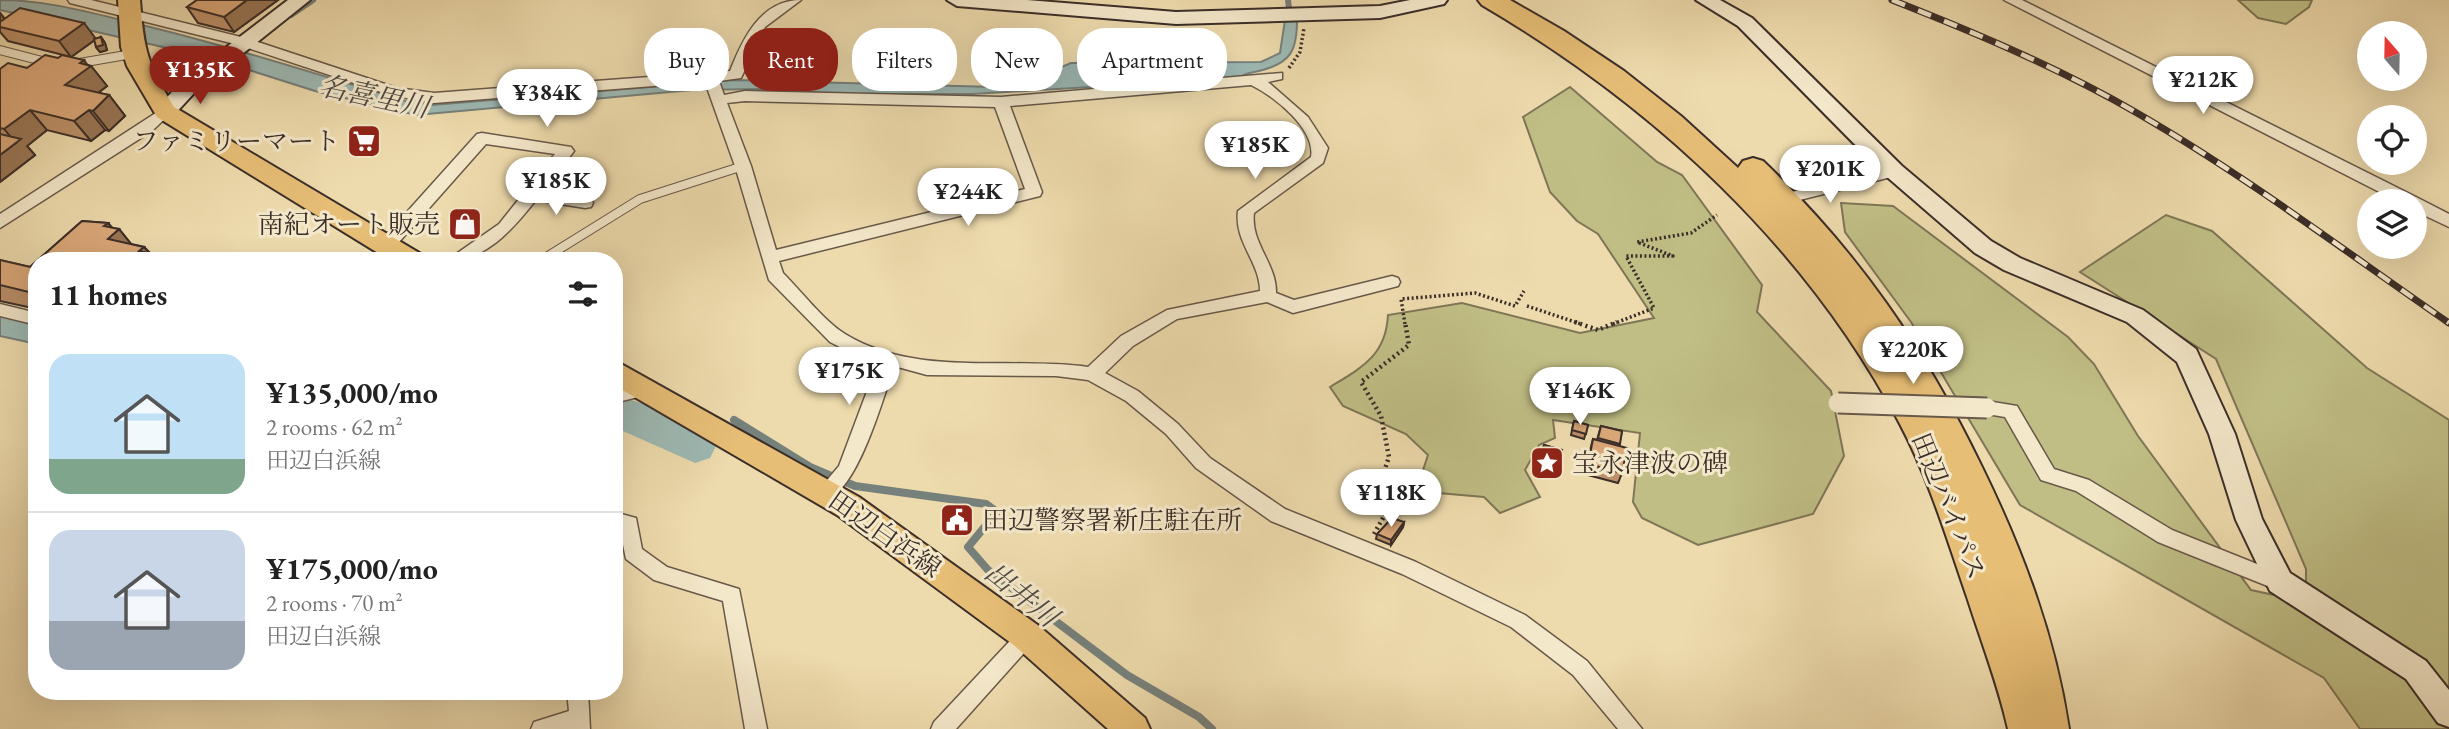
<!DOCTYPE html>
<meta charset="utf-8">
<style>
:root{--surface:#fff;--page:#f2f2f2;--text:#222;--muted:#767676;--line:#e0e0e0;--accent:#8f2418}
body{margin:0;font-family:"EB Garamond","Noto Serif JP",serif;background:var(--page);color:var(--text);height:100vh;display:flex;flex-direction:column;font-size:26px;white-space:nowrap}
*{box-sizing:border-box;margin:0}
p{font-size:23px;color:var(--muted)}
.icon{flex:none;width:38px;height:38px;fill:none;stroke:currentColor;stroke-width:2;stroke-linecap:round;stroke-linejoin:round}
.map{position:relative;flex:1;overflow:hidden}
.details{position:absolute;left:28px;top:252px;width:595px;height:448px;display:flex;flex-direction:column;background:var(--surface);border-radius:28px;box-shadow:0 7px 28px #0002}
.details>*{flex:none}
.top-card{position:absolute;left:644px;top:28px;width:665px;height:63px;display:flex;gap:14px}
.needle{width:46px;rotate:340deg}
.fabs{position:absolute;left:2357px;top:21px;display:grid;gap:14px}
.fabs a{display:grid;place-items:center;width:70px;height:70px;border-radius:50%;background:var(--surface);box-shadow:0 7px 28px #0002;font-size:35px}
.price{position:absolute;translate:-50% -60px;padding:0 16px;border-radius:24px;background:#fff;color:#222;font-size:23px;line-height:46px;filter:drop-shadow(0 2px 4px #0008)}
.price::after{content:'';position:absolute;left:50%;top:42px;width:21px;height:16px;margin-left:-10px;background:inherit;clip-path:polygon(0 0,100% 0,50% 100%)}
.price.current{background:var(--accent);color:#fff}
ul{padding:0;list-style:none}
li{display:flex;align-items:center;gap:21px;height:175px;padding:0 21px}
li+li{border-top:2px solid var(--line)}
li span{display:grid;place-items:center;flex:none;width:196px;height:140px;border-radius:21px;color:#555}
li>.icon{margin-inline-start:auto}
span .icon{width:84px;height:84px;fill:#fffc;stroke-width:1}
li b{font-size:30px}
h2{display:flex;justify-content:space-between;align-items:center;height:84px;padding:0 21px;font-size:30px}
.pill{padding:0 24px;border-radius:28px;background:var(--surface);box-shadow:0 7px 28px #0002;font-size:24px;line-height:63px}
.pill.current{background:var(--accent);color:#fff}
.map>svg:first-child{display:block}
</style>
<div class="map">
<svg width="2449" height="729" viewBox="0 0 2449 729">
<rect width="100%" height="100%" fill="#eedbad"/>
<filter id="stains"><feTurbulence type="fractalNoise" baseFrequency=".00286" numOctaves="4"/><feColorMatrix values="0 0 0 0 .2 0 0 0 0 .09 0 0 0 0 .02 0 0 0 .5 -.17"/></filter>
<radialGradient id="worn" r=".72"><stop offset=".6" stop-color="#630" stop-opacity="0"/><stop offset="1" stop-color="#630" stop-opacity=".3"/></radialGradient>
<path fill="#c0be85" stroke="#7e7657" stroke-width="2" d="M2238,0H2312L2309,7L2286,24L2258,18Z
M1570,87L1657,162L1682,175L1762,285L1757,312L1831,391L1844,456L1813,514L1698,545L1642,518L1633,502L1640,433L1553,420L1555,438L1539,445L1525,470L1540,497L1500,513L1484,497L1416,491L1428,455L1406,434L1343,406L1330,387C1361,368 1386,356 1388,315L1462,303L1580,333L1654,318L1598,234L1577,221L1550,192L1523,117Z
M1841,203L1893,206L2068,337L2094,364L2138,436L2251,590L2306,602V569L2216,359L2080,272L2166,215L2212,231L2367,368L2449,420V729H2360L2324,678L2020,505L1911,322L1845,232Z"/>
<path fill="#9db9b4" stroke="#76817c" stroke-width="2" d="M0,0C49,0 95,14 142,25C232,47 320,75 409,102L432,105L734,80L995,87L1024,83L1071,63L1261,62L1280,53L1285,20H1297C1297,51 1291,63 1259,71C1251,73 1246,72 1239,78L973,94H840L762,89L692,90L416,115L315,91L211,58L0,10Z
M0,314L37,323V344L0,336Z"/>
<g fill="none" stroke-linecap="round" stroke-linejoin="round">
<path stroke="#76817c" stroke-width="6" d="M1288,0L1290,17
M291,15L313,0"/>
<path stroke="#76817c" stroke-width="8" d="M734,420L810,467L855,486L986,504L997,512L968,547L988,570L1127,675L1199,717L1212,729"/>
<path fill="#9db9b4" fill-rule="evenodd" d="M614,395C644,404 702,418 716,446L710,458L695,463L614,427Z"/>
<g stroke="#68594a" stroke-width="10">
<path id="lane" d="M0,50L50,63
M74,64L132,54
M540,261L640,199L743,166"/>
</g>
<g stroke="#68594a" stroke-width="3">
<path id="street" d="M68,0H91L249,39L397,88L434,93L730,71C743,38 761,0 801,0L765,27L741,78L719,81L724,95L745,91L1001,97L1282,73V79L1268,82L1308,117L1328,148L1323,163L1254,213C1250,243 1277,264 1276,293L1294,300L1392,276L1398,278L1400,282L1398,286L1293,313L1267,302L1177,319L1133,346L1105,373L1138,391L1178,424L1210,458L1285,509L1416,562L1525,615L1587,661L1642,729H1618L1573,675L1511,627L1402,574L1271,521L1196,468L1166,434L1126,401L1088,380L1056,376L927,375L894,366C885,392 853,509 819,498L817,492L839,466L878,362L861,358L830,342L769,280L735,166L705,82L434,103L390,95L239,45L70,3ZM1251,85C1274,96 1316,129 1311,157L1238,211C1234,242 1260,262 1260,291L1167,310L1121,336L1088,367C1008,356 917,378 845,334C824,321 801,291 783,273L779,261L1040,196L1042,192L1010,106ZM745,101L995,107L1025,189L776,250L751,166L727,103Z
M2004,0H2022L2416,197L2449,214V227L2415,211V201H2397Z
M165,107L172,112L152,131L0,228V214Z
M482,133L571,147L574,151L571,155L543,191L591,199L593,203L591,207L585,208L536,200C512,230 486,261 446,261L499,224L555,154L486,144L392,250H380L378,246L380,242L477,134Z
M1894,166L1899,167L1902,171L1899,175L1776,206L1768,201L1776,196Z
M0,304L37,313V325L0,316Z
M644,382L650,384L653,389L650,394L614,403V389Z
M1987,401L2017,406L2054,469L2089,480L2172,530L2287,576L2290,582L2287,588L2280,591L2158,542L2076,491L2041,480L2005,417L1981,413L1978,408L1981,403Z
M614,512L636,518L642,549L667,567L739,589L767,729H745L723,601L654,580L626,559L620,530L614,528Z
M1027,627L1034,630L1037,636L1034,642L956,729H931L934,722L1020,630Z
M567,691H588L590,729H531L534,722L569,711Z"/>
</g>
<g stroke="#3b2e29" stroke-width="4">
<path id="secondary" d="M288,0H310L196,91L172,117H158L155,112L158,107L182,81Z
M947,0H1027L1176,12L1380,6L1410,0H1447L1444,4L1380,18L1176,24L957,6Z
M1696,0H1720L1752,18L1902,166L1991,241L2020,258L2143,310L2196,349L2235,434L2262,519L2290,573L2426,661L2449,690V727L2438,723L2406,679L2270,591L2236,520L2209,434L2177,362L2127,322L2004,270L1975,253L1886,176L1738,26Z"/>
</g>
<g stroke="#3b2e29" stroke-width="4">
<path id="primary" d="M118,0H140C144,52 147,62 174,107L421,254L425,261H391L157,117L127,66L121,47Z
M614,360L859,497L1039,626L1145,718L1150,729H1108L1015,646L837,515L614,385Z"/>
</g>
<g stroke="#3b2e29" stroke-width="4">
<path id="highway" d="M1478,0H1510L1564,31L1624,71L1681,116L1738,168L1743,161L1753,158L1763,161C1858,252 1925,349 1982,467C2023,551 2055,636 2069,729H2008C1998,684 1981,641 1967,597C1947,539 1929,479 1900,424C1806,246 1654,106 1482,5Z"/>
</g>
<path stroke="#3b2e29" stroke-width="3.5" stroke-dasharray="2 2.5" stroke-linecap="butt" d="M1289,68L1300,52L1304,28
M1527,306L1581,324
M1405,324L1401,299L1475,293L1515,306L1524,291
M1613,324L1654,308L1626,256H1673L1637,242L1691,233L1717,215"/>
<path stroke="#3b2e29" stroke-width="4.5" stroke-dasharray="2 3.5" stroke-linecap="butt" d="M1575,322L1598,330L1617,322
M1374,534L1387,511L1375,498L1389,457L1381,416L1361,382L1409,345L1405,322"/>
<use href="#lane" stroke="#f4e8ca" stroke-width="8"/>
<use href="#street" fill="#f4e8ca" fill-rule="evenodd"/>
<use href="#secondary" fill="#f4e8ca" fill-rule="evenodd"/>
<use href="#primary" fill="#e7be76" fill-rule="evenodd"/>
<use href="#highway" fill="#e7be76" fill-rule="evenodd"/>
<g stroke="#3b2e29" stroke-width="7">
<path id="rail" d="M1892,0C1976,33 2059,68 2137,113C2246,176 2346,252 2449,323"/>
</g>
<use href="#rail" stroke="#f4e8ca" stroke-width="4.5" stroke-dasharray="14" stroke-linecap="butt"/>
<g stroke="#68594a" stroke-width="23" stroke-linecap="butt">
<path id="street-bridge" d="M1838,403L1987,408"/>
</g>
<use href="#street-bridge" stroke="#f4e8ca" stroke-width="19"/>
</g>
<path fill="#bc9068" stroke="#3b2e29" stroke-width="2" d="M197,0H278L234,32L198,23L187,7Z
M0,13L5,19L96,39L101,37L105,43L107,50L100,52L96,47L95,40L71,57L8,41L0,32Z
M88,65L91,66L107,86L98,93L109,95L125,116L109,131L105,130L91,141L47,130L27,146L35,155L0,182V69Z
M82,221L108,223L112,228L119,229L131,244L144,247L151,254L161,256L165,261H37V309L0,301V260L30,267Z
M1574,421L1588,425L1584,439L1571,435Z
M1601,426L1622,431L1619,446L1622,473L1618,483L1584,474L1593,439L1597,440Z
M1544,445L1562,450L1558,465L1540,460Z
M1404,522L1403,527L1391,545L1376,539L1377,534Z"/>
<path fill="#997655" stroke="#3b2e29" stroke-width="2" d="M247,0H278L234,32L224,17Z
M0,13L9,25L0,27Z
M84,23L96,39L71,57L59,41Z
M101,37L105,43L107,50L100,52L96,47Z
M84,60L89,67L91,66L107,86L82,105L65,85L67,72Z
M109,95L125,116L109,131L93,111Z
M30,110L47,130L27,146L35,155L0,182V155L16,143L4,129Z
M89,110L105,130L91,141L74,121Z
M108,223L116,232L119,229L136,250L108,239L104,226Z
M144,247L156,261L161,256L165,261H147L139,251Z
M1404,522L1403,527L1391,545V540Z"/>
<path fill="#dba879" stroke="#3b2e29" stroke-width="2" d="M197,0H247L224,17L187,7Z
M20,8L84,23L59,41L0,27V22Z
M101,37L103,45L96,47L94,39Z
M45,55L58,58L62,55L84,60L80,63L91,66L65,85L109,95L93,111L89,110L74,121L30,110L4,129L0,128V69L8,63L27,68Z
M0,134L21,139L0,155Z
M82,221L108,223L104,226L119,229L108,239L144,247L139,251L161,256L156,261H37V294L0,285V260L30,267Z
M1574,421L1588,425L1586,434L1572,430Z
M1601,426L1622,431L1620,444L1598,438Z
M1593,439L1627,448L1622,473L1588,464Z
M1544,445L1562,450L1560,460L1541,455Z
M1392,518L1404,522L1391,540L1377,534Z"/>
<defs>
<g id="supermarket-square" transform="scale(1.75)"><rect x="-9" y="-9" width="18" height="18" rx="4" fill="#8f2418" stroke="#f4e8ca"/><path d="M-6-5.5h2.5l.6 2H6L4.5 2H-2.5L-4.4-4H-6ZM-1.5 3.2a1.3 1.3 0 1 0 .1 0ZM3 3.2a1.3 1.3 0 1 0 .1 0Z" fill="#fff"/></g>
<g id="shop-square" transform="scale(1.75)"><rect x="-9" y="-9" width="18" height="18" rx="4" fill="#8f2418" stroke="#f4e8ca"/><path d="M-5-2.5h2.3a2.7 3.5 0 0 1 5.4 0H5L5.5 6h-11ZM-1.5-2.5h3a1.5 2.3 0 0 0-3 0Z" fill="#fff"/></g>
<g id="sight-square" transform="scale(1.75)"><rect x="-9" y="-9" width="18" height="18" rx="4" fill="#8f2418" stroke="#f4e8ca"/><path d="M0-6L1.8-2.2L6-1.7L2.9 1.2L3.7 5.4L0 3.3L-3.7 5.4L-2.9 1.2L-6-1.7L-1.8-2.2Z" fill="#fff"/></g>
<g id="civic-square" transform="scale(1.75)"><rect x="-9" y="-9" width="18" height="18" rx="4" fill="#8f2418" stroke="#f4e8ca"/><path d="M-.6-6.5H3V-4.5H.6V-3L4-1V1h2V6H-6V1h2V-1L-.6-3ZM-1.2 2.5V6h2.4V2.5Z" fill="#fff"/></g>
</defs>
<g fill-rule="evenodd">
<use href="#supermarket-square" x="364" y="141"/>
<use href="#shop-square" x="465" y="224"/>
<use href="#sight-square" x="1547" y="463"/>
<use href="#civic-square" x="957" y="520"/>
</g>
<g text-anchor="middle" stroke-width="6" stroke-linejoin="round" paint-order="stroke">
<g font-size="26" fill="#3b2e29" stroke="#f4e8ca" text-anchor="end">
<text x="340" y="150">ファミリーマート</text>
<text x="440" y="233">南紀オート販売</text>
<text x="1572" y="472" text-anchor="start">宝永津波の碑</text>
<text x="982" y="529" text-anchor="start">田辺警察署新庄駐在所</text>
</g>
<g font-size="26" fill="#3b2e29" stroke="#f4e8ca">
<text transform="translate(1949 506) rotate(68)" y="9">田辺バイパス</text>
<text transform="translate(885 534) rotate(35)" y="9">田辺白浜線</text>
</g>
<g font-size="28" font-style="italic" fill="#4f4a45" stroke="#f4e8ca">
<text transform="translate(374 96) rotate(12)" y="10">名喜里川</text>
<text transform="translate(1022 594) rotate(39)" y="10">出井川</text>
</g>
</g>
<rect width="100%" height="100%" filter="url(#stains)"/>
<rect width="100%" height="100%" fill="url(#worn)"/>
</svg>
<div class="fabs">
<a><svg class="needle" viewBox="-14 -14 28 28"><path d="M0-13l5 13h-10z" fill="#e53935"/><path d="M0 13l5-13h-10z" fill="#767676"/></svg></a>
<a><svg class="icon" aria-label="locate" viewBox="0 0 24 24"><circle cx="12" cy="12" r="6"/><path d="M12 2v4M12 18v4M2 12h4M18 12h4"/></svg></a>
<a><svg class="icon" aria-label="layers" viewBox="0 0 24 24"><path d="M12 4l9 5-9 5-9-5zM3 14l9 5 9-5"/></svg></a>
</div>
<b class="price current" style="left:200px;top:106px">¥135K</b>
<b class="price" style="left:2203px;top:116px">¥212K</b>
<b class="price" style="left:547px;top:129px">¥384K</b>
<b class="price" style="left:1255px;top:181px">¥185K</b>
<b class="price" style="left:1830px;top:205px">¥201K</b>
<b class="price" style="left:556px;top:217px">¥185K</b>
<b class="price" style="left:968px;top:228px">¥244K</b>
<b class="price" style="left:1913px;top:386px">¥220K</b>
<b class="price" style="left:849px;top:407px">¥175K</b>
<b class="price" style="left:1580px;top:427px">¥146K</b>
<b class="price" style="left:1391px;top:529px">¥118K</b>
<div class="top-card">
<a class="pill">Buy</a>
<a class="pill current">Rent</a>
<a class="pill">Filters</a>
<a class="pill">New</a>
<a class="pill">Apartment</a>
</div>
<section class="details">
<h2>11 homes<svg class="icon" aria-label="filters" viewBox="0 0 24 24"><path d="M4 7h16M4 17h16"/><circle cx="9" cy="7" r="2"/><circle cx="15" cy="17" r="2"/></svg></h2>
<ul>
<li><span style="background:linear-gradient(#bfe0f5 75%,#7fa58c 0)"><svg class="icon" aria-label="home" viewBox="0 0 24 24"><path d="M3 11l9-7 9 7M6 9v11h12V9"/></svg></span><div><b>¥135,000/mo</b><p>2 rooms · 62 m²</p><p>田辺白浜線</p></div></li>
<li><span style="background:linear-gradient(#c9d6e8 65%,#9aa5b1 0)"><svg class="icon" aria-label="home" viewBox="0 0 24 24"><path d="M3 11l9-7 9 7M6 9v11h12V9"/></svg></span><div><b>¥175,000/mo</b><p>2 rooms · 70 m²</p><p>田辺白浜線</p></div></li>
</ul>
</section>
</div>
